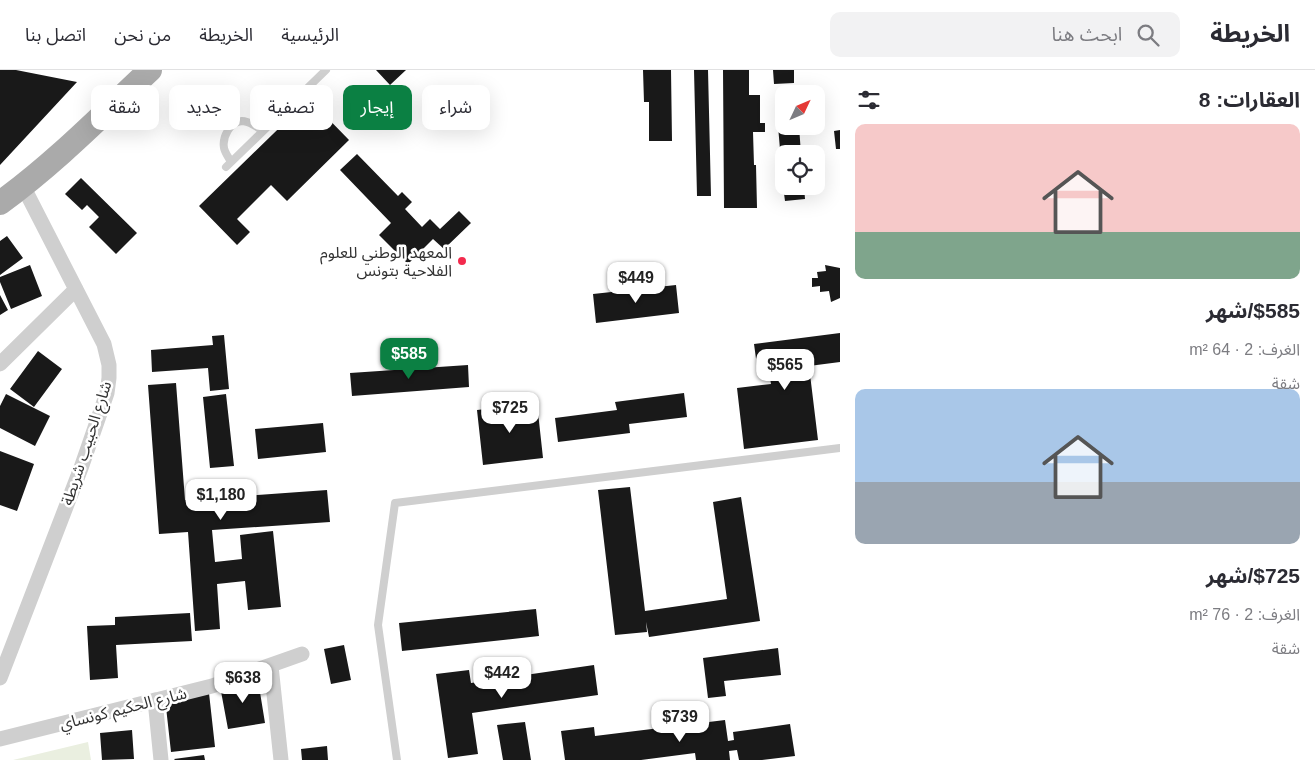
<!DOCTYPE html>
<html lang="ar">
<meta charset="utf-8">
<style>
:root{--surface:#fff;--page:#f2f2f3;--text:#2b2b33;--muted:#7c7c81;--line:#e1e1e2;--accent:#0b8043}
body{margin:0;font-family:Arial,"Noto Sans Arabic",sans-serif;background:var(--page);color:var(--text);direction:rtl;height:100vh;display:flex;flex-direction:column;font-size:19px;white-space:nowrap}
*{box-sizing:border-box;margin:0}
p{font-size:16px;color:var(--muted)}
.icon{flex:none;width:28px;height:28px;fill:none;stroke:currentColor;stroke-width:2;stroke-linecap:round;stroke-linejoin:round}
.map{position:relative;flex:1;overflow:hidden;direction:ltr}
.drawer{display:flex;flex-direction:column;background:var(--surface);width:475px}
.drawer>*{flex:none}
.banner{position:absolute;left:15px;top:15px;width:475px;height:45px;direction:rtl;display:flex;gap:10px}
.needle{width:32px;rotate:46deg}
.buttons{position:absolute;left:775px;top:15px;display:grid;gap:10px}
.buttons a{display:grid;place-items:center;width:50px;height:50px;border-radius:10px;background:var(--surface);box-shadow:0 5px 20px #0002;font-size:25px}
.price{position:absolute;translate:-50% -42px;padding:0 11px;border-radius:10px;background:#fff;color:#222;font-size:16px;line-height:32px;filter:drop-shadow(0 1px 2px #0008)}
.price::after{content:'';position:absolute;left:50%;top:30px;width:15px;height:11px;margin-left:-8px;background:inherit;clip-path:polygon(0 0,100% 0,50% 100%)}
.price.active{background:var(--accent);color:#fff}
ul{padding:0;list-style:none}
li{display:grid;align-content:center;gap:10px;height:265px;padding:0 15px}
li span{display:grid;place-items:center;height:155px;border-radius:10px;color:#555}
li>.icon{margin-inline-start:auto}
span .icon{width:90px;height:90px;fill:#fffc;stroke-width:1}
li b{font-size:21px}
h2{display:flex;justify-content:space-between;align-items:center;height:60px;padding:0 15px;font-size:21px}
.pill{padding:0 18px;border-radius:10px;background:var(--surface);box-shadow:0 5px 20px #0002;font-size:18px;line-height:45px}
.pill.active{background:var(--accent);color:#fff}
header{display:flex;align-items:center;gap:30px;box-sizing:border-box;height:70px;padding:0 25px;background:var(--surface);border-bottom:1px solid var(--line)}
header strong{font-size:24px}
nav{display:flex;gap:28px;margin-inline-start:auto;font-size:18px}
.search{width:350px;height:45px;background:var(--page);display:flex;align-items:center;gap:12px;box-sizing:border-box;padding:0 18px;border-radius:10px;color:var(--muted);font-size:19px}
main{display:flex;flex:1;min-height:0}
.map>svg:first-child{display:block}
</style>
<header>
<strong>الخريطة</strong>
<div class="search"><svg class="icon" aria-label="search" viewBox="0 0 24 24"><circle cx="10" cy="10" r="6"/><path d="M15 15l6 6"/></svg>ابحث هنا</div>
<nav><a>الرئيسية</a><a>الخريطة</a><a>من نحن</a><a>اتصل بنا</a></nav>
</header>
<main>
<section class="drawer">
<h2>العقارات: 8<svg class="icon" aria-label="filters" viewBox="0 0 24 24"><path d="M4 7h16M4 17h16"/><circle cx="9" cy="7" r="2"/><circle cx="15" cy="17" r="2"/></svg></h2>
<ul>
<li><span style="background:linear-gradient(#f6c9c9 70%,#7fa58c 0)"><svg class="icon" aria-label="home" viewBox="0 0 24 24"><path d="M3 11l9-7 9 7M6 9v11h12V9"/></svg></span><div><b>$585/شهر</b><p>الغرف: 2 · 64 m²</p><p>شقة</p></div></li>
<li><span style="background:linear-gradient(#a9c7e8 60%,#9aa5b1 0)"><svg class="icon" aria-label="home" viewBox="0 0 24 24"><path d="M3 11l9-7 9 7M6 9v11h12V9"/></svg></span><div><b>$725/شهر</b><p>الغرف: 2 · 76 m²</p><p>شقة</p></div></li>
</ul>
</section>
<div class="map">
<svg width="840" height="690" viewBox="0 0 840 690">
<rect width="100%" height="100%" fill="#fff"/>
<path fill="#eaefe0" d="M88,672L91,690H13Z"/>
<path fill="#191919" d="M0,0H16L77,12L0,95Z
M376,0H406L390,15Z
M643,0H671L672,71H649V32H644Z
M694,0H708L711,126H697Z
M723,0H749V25H760V53H765V62H753L754,95H756L757,138H724Z
M773,0H794V13L774,14Z
M309,29L349,70L287,131L271,115L237,149L250,162L237,175L199,136Z
M784,43V56H799L801,84H784V103H782L777,44Z
M840,60V79H836L834,61Z
M357,84L398,126L402,122L412,132L405,139L422,157L430,149L440,159L459,141L471,153L444,179L433,169L408,194L379,165L391,153L340,100Z
M81,108L137,163L116,184L89,157L99,147L87,135L82,140L65,124Z
M783,116H804L805,129L785,131Z
M7,166L23,188L0,205V171Z
M30,195L42,226L11,239L0,212V207Z
M825,195L840,198V228L831,232L829,221L820,222V216L812,217V208H818L817,202L826,201Z
M676,215L679,243L596,253L593,224Z
M0,225L8,240L0,245Z
M840,263V292L809,296L818,370L744,379L737,318L771,314L769,301L758,303L754,274Z
M224,265L229,319L210,321L208,298L152,302L151,280L213,275L212,266Z
M38,281L62,299L34,337L10,319Z
M468,295L469,317L352,326L350,303Z
M176,313L185,430L327,420L330,452L212,460L215,492L242,489L240,465L273,461L281,537L248,540L245,511L217,514L220,559L195,561L188,462L159,464L148,315Z
M684,323L687,347L629,354L630,363L558,372L555,348L617,340L615,332Z
M6,324L50,346L35,376L0,358V336Z
M226,324L234,396L210,398L203,327Z
M537,333L543,388L483,395L477,340Z
M323,353L326,382L258,389L255,359Z
M0,381L34,394L17,441L0,435Z
M630,417L645,541L727,529L713,432L741,427L760,551L649,567L646,552L647,562L615,565L598,420Z
M536,539L539,566L402,581L399,553Z
M190,543L192,571L116,575L118,608L90,610L87,556L115,555V547Z
M344,575L351,610L331,614L324,579Z
M778,578L781,605L724,611L726,626L708,628L703,588Z
M594,595L598,625L472,643L478,684L448,688L436,604L469,600L471,613Z
M258,610L265,653L228,659L220,616Z
M209,623L215,677L171,682L165,628Z
M725,650L728,671L734,670L733,662L790,654L795,686L762,690H739L737,680L729,681L730,690H696L695,683L641,690H565L561,661L594,657L595,666Z
M525,652L531,690H503L497,655Z
M132,660L134,689L102,690L100,663Z
M327,676L328,690H302L301,679Z
M204,685L205,690H175L174,689Z"/>
<g fill="none" stroke-linecap="round" stroke-linejoin="round">
<path stroke="#cfcfcf" stroke-width="8" d="M231,92C229,88 225,83 224,78C222,67 230,52 242,51C250,51 257,57 263,61
M226,97L326,0
M397,690L378,555L395,433L840,378"/>
<path stroke="#cfcfcf" stroke-width="15" d="M0,294L76,219
M271,596L281,690
M0,608L81,398L107,323L109,308V295L104,274L23,116
M155,630L161,690
M0,669L212,616L302,584"/>
<path stroke="#aaa" stroke-width="24" d="M0,133C54,94 101,46 150,0"/>
</g>
<circle fill="#f32a4d" stroke="#fff" stroke-width="2" cx="462" cy="191" r="5"/>
<g text-anchor="middle" stroke-width="5" stroke-linejoin="round" paint-order="stroke">
<g font-size="16" fill="#323232" stroke="#fff" text-anchor="end">
<text x="452" y="188">المعهد الوطني للعلوم<tspan x="452" dy="18">الفلاحية بتونس</tspan></text>
</g>
<g font-size="16" fill="#323232" stroke="#fff">
<text transform="translate(86 373) rotate(-72)" y="6">شارع الحبيب شريطة</text>
<text transform="translate(123 638) rotate(-14)" y="6">شارع الحكيم كونساي</text>
</g>
</g>
</svg>
<div class="buttons">
<a><svg class="needle" viewBox="-14 -14 28 28"><path d="M0-13l5 13h-10z" fill="#e53935"/><path d="M0 13l5-13h-10z" fill="#7c7c81"/></svg></a>
<a><svg class="icon" aria-label="locate" viewBox="0 0 24 24"><circle cx="12" cy="12" r="6"/><path d="M12 2v4M12 18v4M2 12h4M18 12h4"/></svg></a>
</div>
<b class="price" style="left:636px;top:234px">$449</b>
<b class="price active" style="left:409px;top:310px">$585</b>
<b class="price" style="left:785px;top:321px">$565</b>
<b class="price" style="left:510px;top:364px">$725</b>
<b class="price" style="left:221px;top:451px">$1,180</b>
<b class="price" style="left:502px;top:629px">$442</b>
<b class="price" style="left:243px;top:634px">$638</b>
<b class="price" style="left:680px;top:673px">$739</b>
<div class="banner">
<a class="pill">شراء</a>
<a class="pill active">إيجار</a>
<a class="pill">تصفية</a>
<a class="pill">جديد</a>
<a class="pill">شقة</a>
</div>
</div>
</main>
